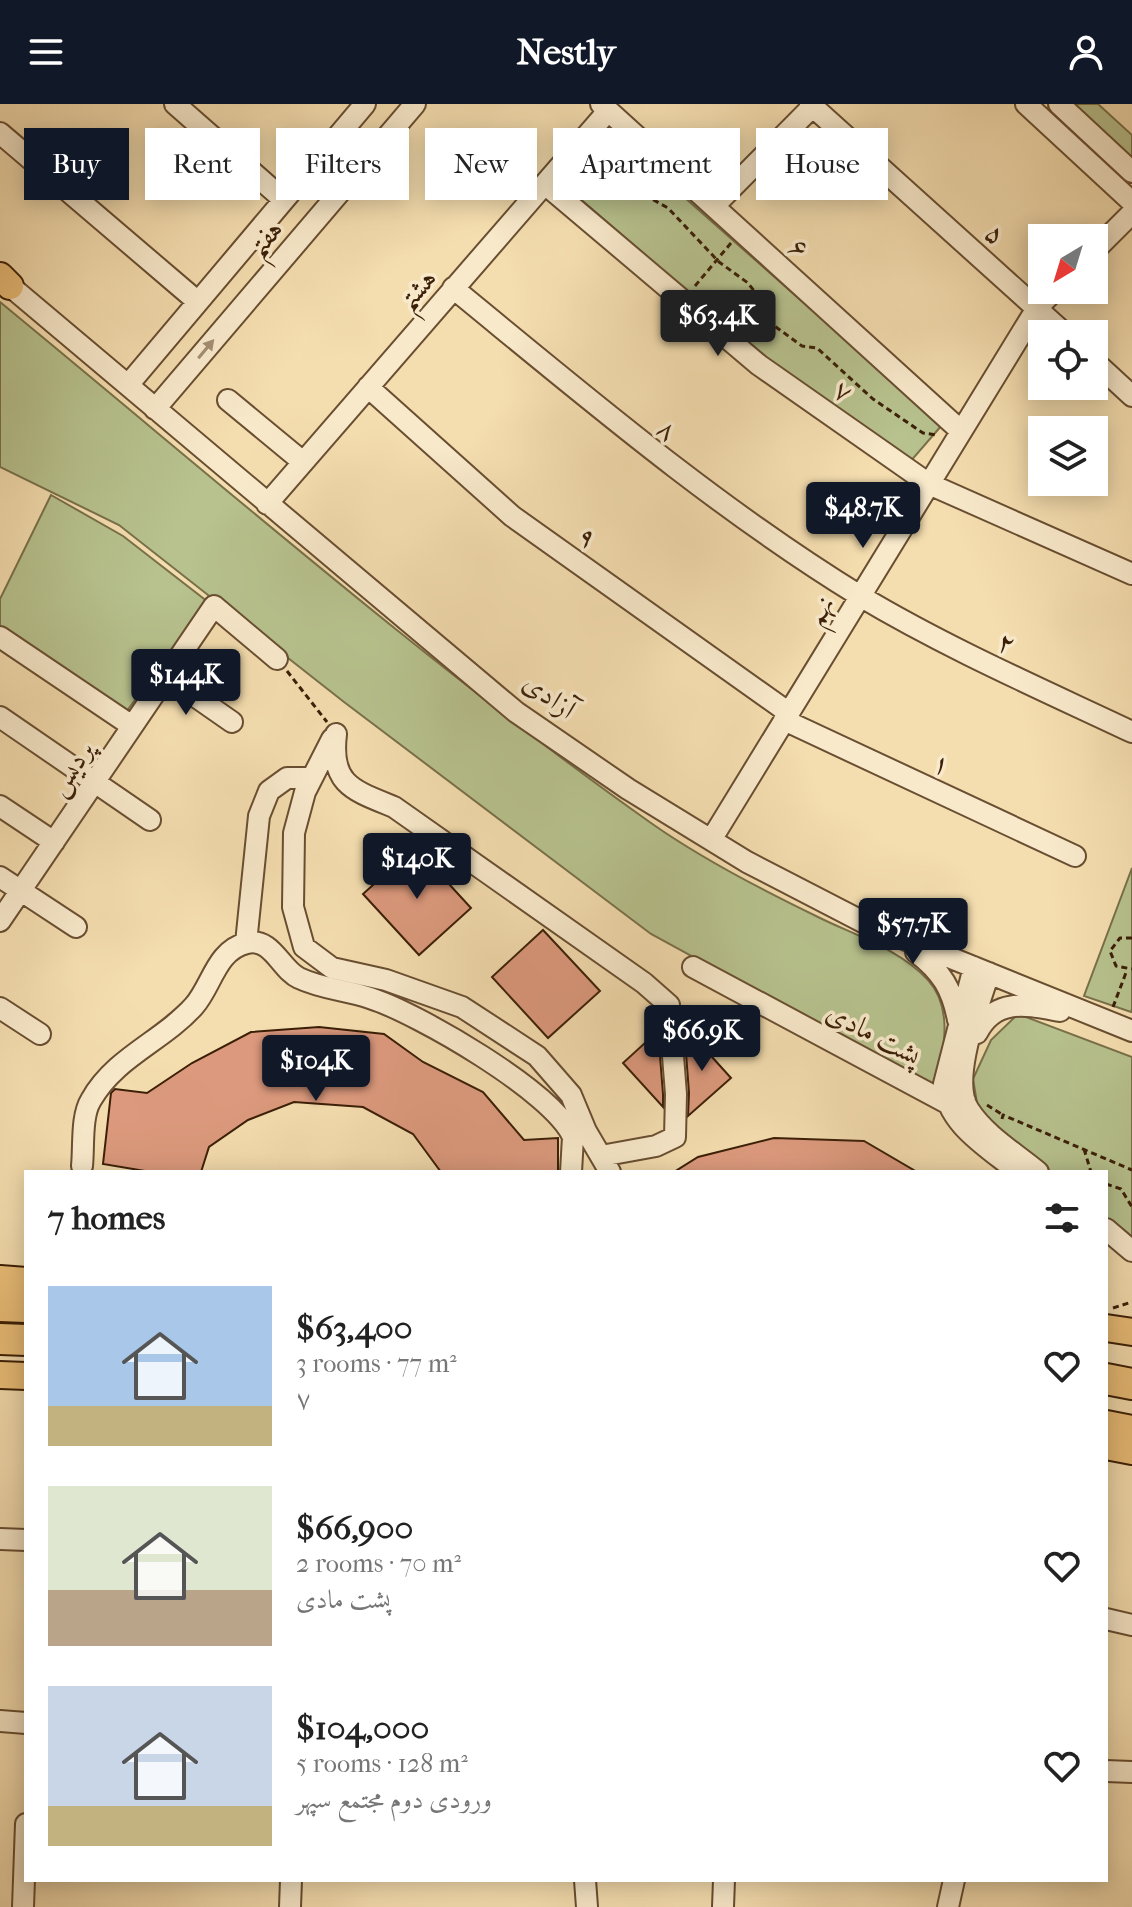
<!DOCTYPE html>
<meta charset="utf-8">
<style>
:root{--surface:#fff;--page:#f6f6f6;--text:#222;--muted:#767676;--accent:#111827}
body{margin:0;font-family:"IM FELL French Canon",Amiri,serif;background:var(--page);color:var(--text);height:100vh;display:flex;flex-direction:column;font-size:30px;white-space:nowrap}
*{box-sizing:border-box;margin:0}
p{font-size:26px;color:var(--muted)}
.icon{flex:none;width:44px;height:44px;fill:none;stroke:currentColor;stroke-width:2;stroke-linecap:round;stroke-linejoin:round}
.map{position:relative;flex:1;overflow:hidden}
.details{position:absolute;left:24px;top:1066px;width:1084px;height:712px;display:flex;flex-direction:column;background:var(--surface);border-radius:0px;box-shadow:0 4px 20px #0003}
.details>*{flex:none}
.hud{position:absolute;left:24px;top:24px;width:1084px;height:72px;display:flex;gap:16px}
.needle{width:52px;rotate:218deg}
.controls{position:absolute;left:1028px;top:120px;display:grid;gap:16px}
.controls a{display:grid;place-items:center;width:80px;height:80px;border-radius:0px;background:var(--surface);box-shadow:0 4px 20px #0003;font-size:40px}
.price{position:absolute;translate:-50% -68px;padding:0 18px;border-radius:8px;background:var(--accent);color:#fff;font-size:26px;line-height:52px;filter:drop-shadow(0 2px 4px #0008)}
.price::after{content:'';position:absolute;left:50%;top:48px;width:24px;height:18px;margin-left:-12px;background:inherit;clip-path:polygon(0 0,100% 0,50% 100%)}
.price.on{background:#222;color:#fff}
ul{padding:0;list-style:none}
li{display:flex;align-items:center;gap:24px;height:200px;padding:0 24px}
li span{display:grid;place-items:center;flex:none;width:224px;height:160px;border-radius:0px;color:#555}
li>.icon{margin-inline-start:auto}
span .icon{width:96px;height:96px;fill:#fffc;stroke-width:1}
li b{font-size:34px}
h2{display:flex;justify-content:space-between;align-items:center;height:96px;padding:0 24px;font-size:34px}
.tag{padding:0 28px;border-radius:0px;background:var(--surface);box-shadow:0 4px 20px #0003;font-size:28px;line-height:72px}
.tag.on{background:var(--accent);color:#fff}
header{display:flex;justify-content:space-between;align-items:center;height:104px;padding:0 24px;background:var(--accent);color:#fff;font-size:36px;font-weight:800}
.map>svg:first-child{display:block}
</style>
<header><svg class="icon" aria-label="menu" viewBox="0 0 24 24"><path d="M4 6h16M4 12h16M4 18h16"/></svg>Nestly<svg class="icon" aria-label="person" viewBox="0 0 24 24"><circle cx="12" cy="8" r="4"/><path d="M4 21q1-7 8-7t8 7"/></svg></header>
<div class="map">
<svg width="1132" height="1803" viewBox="0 0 1132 1803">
<rect width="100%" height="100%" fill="#f4ddaf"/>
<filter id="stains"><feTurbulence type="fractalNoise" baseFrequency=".0025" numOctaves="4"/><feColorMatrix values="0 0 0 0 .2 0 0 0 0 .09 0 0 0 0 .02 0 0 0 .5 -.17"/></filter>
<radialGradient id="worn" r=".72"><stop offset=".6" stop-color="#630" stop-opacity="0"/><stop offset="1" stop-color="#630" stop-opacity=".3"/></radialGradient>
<path fill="#b7c28e" stroke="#79704a" stroke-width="2" d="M1072,0H1098L1132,31V54Z
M607,25L942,321L910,358L767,256L563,80Z
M0,198C214,374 425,559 651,719C702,755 762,786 818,813C854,831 900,845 928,876C955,905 942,951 937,986L651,830L344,598L119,421L0,363Z
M51,391L123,432L208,498L123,612L0,527V495Z
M1132,764V905L1131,908L1084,892Z
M1018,910L1132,953V1139L1106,1117V1068H1048L979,1011L973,975L991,936Z"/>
<path fill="#dc997d" stroke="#3b1f07" stroke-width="2" d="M415,743L471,804L419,851L363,790Z
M543,826L600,887L548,934L492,873Z
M684,922L731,974L688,1012L689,989Z
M319,923L384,930L423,958L483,988L524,1036L558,1034V1068H441L413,1030L363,1003L294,998L248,1016L209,1043L201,1068H151L103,1060L111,989L115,985L147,989L192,959L251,928Z
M658,927L663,990V1003L623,959Z
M774,1034L864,1037L917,1068H674L698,1053Z"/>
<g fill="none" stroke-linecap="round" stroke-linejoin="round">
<g stroke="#694e31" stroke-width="24">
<path id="minor" d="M175,0L284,96
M601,0L961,327
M810,0L1065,230
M1026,0L1132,98
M1059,0L1132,68
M0,29L198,198
M545,80L759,261L929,380L1132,470
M714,102L815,0
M1094,147L1132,109
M10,182L516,608L628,685L747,758L867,820L1132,927
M453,184C585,292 715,403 860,492C947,544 1041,585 1132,628
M1094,257L1132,292
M128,281L365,0
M368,283L512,412L789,609
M228,296L303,358
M155,305L415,0
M267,400L608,7
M0,533L132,622
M166,572L232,618
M0,613L150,716
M784,616L1075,752
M336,630C330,680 352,686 394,703L644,879L669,901L676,990L675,1033L656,1042L601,1052
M332,635L305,688L294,729L293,803L304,843L332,864L386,876L462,903L537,952L571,991L586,1027L610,1068
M0,702L54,738
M711,736L1037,204L1055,186
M0,773L76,823
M0,817L214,502L277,555
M246,839L259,712L269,687L287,674H312
M916,848C942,868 952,885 958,916
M693,863L945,998L965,997
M974,863L944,980C946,1020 989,1044 1018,1068
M989,869C979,901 949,977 969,1006C985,1031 1015,1049 1038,1068
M0,904L40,930
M977,929C995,893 1027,901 1060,907
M82,1062C84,1042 81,1012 91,996C115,953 163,937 194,902C212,882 216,846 247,839C272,833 281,866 299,874C322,885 346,886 370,894C417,909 554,988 573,1033L571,1068
M1106,1125L1132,1147
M0,1435L26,1436
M1106,1515L1132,1521
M0,1617L26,1619
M1106,1667L1132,1668
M585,1776L587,1803
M23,1803L26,1720
M290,1803L291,1776
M723,1803L724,1776
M948,1803L954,1776"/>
</g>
<g stroke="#3b1f07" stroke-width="30">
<path id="major" d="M0,172L10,182
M1106,1224L1132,1228
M0,1271L26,1272
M1106,1342L1132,1347"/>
</g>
<g stroke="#3b1f07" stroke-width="34">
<path id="highway" d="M0,1177L26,1179
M0,1202L26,1203
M0,1235L26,1236
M1106,1275L1132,1280
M1106,1322L1132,1327"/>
</g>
<path stroke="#3b1f07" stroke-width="3" stroke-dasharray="6 4" stroke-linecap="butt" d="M606,82L636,86L668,104L719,158L748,179L762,197L769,218L802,242L817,244L873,295L923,329L937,331
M578,86L606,82L624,58L622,44
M695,182L731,139
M287,567L327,618
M1132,834H1120L1110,847L1116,862L1132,865
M1113,903L1127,866
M987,1001L1003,1011
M1002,1015L1003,1011L1132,1066
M1084,1045L1091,1068
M1106,1080L1121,1085L1132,1103
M1113,1204L1132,1198"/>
<use href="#minor" stroke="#f8e9cb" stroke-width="20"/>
<use href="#major" stroke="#eabe78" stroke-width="26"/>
<use href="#highway" stroke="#eabe78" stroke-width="30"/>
</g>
<defs><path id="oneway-solid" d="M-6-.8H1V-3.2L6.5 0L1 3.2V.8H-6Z" transform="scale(2)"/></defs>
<use fill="#a38e73" href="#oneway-solid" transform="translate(206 245) rotate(-50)"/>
<g text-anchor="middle" stroke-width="7" stroke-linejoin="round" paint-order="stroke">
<g font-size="28" fill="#3b1f07" stroke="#f8e9cb">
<text transform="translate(996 129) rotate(42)" y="10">۵</text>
<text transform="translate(264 134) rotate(-50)" y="10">هفتم</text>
<text transform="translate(800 143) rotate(42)" y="10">۶</text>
<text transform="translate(416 185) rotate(-49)" y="10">هشتم</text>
<text transform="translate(844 286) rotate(35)" y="10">۷</text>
<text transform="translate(668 325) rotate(39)" y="10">۸</text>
<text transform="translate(588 432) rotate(35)" y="10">۹</text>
<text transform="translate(819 506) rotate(-59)" y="10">نهم</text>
<text transform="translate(1007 538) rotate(26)" y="10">۲</text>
<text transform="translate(550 591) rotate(36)" y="10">آزادی</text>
<text transform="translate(942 659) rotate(25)" y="10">۱</text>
<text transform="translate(70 664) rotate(-56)" y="10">پردیس</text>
<text transform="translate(874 929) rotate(28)" y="10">پشت مادی</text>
</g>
</g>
<rect width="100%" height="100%" filter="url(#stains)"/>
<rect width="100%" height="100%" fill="url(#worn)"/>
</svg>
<div class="controls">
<a><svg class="needle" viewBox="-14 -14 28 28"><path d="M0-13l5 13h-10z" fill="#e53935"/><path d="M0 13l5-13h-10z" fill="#767676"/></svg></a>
<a><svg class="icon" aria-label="locate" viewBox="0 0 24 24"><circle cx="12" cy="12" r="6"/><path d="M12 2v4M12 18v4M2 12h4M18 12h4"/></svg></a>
<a><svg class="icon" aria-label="layers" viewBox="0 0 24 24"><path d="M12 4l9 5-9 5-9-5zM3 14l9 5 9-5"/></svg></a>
</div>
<b class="price on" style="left:718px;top:254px">$63.4K</b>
<b class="price" style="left:863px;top:446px">$48.7K</b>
<b class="price" style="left:186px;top:613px">$144K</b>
<b class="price" style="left:417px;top:797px">$140K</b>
<b class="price" style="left:913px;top:862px">$57.7K</b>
<b class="price" style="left:702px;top:969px">$66.9K</b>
<b class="price" style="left:316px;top:999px">$104K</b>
<div class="hud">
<a class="tag on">Buy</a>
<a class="tag">Rent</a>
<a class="tag">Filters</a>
<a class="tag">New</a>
<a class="tag">Apartment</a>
<a class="tag">House</a>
</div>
<section class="details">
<h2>7 homes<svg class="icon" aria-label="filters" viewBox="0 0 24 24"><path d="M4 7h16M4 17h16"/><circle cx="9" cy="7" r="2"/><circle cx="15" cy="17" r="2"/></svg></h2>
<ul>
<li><span style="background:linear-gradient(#a9c7e8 75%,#c2b280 0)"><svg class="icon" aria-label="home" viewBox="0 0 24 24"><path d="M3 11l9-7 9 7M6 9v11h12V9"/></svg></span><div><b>$63,400</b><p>3 rooms · 77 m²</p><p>۷</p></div><svg class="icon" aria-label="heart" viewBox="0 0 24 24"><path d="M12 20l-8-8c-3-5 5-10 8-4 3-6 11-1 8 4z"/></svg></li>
<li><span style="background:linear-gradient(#dfe7d0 65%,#b9a48a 0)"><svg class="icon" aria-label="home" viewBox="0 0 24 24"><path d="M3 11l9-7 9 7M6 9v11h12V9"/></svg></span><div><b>$66,900</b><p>2 rooms · 70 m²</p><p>پشت مادی</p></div><svg class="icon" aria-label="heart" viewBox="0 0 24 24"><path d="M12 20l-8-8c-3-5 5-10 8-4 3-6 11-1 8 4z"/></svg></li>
<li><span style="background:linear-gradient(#c9d6e8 75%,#c2b280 0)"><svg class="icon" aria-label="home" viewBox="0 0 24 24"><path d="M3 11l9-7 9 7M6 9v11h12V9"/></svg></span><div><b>$104,000</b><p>5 rooms · 128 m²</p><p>ورودی دوم مجتمع سپهر</p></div><svg class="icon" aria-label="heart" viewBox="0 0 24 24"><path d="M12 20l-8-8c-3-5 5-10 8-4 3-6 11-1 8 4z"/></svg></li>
</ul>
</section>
</div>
